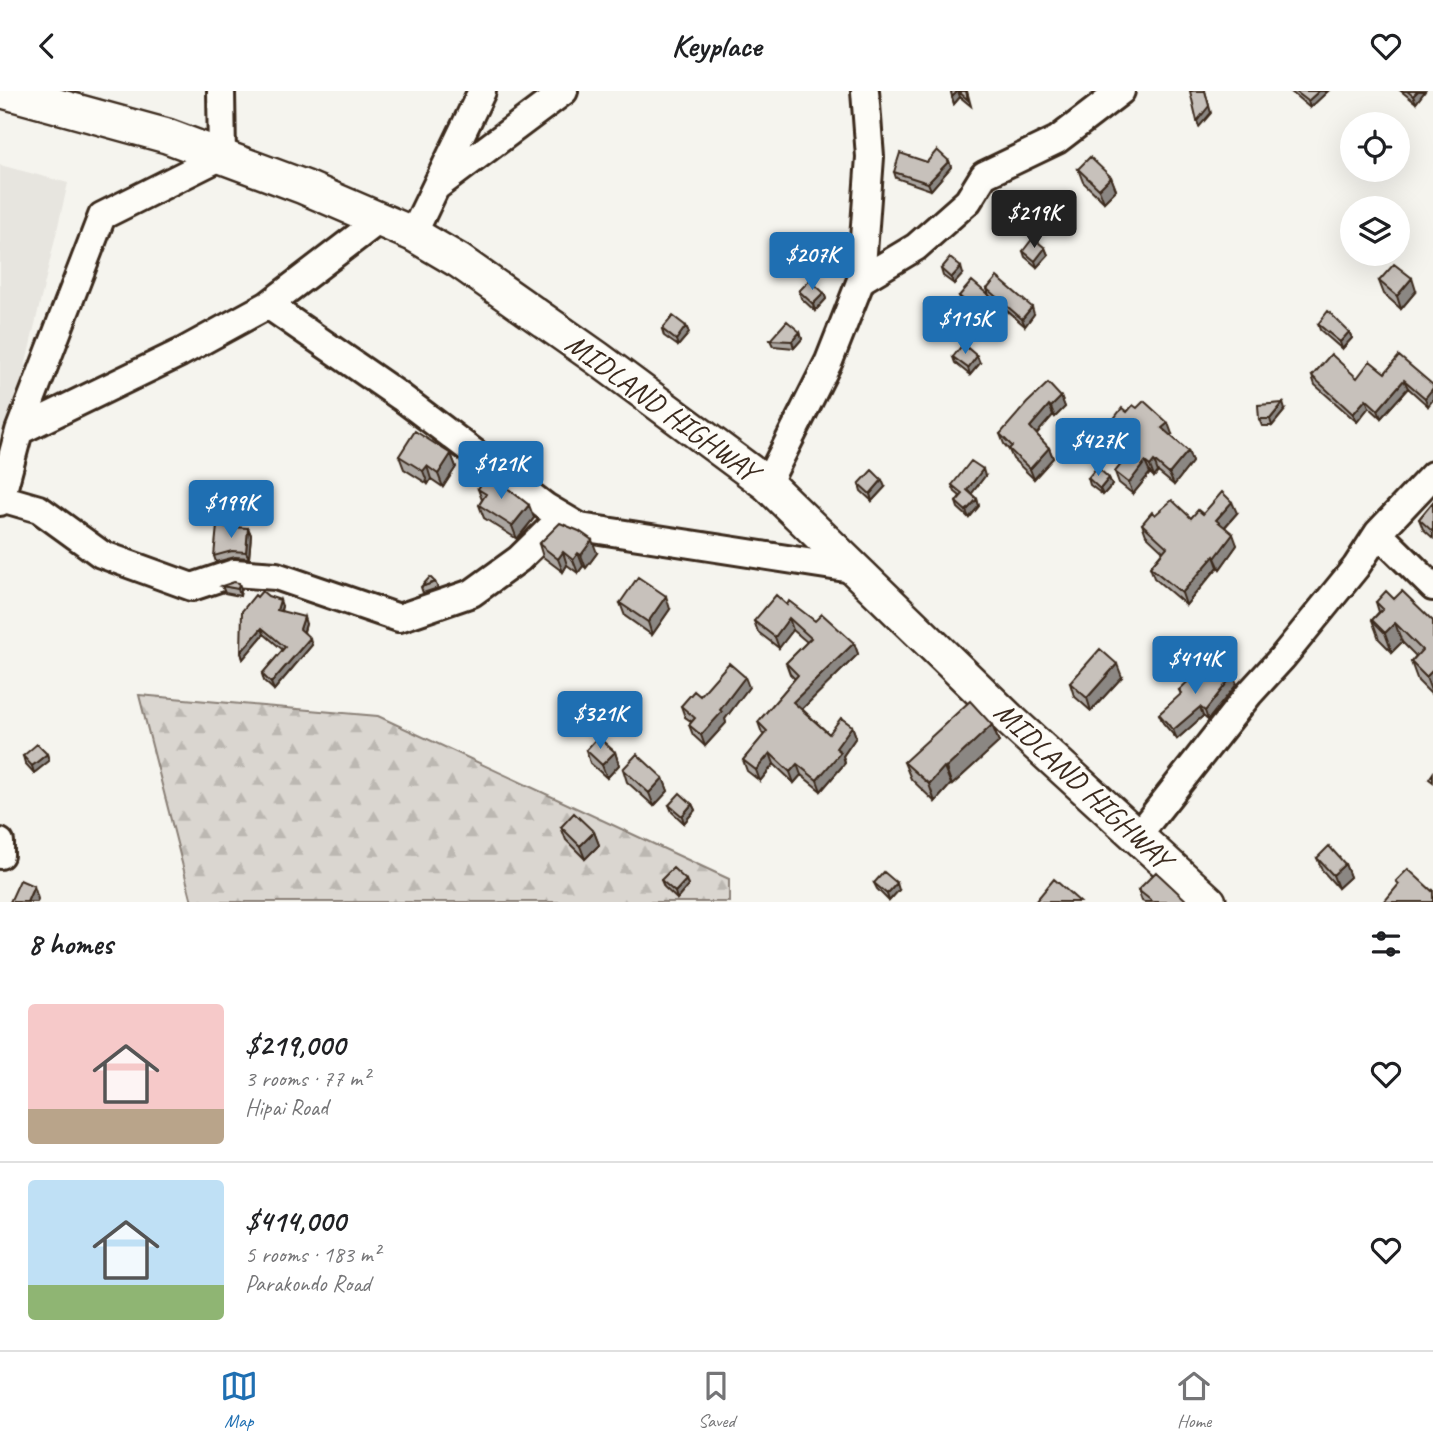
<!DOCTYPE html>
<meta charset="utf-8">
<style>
:root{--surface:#fff;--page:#f2f2f2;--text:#202124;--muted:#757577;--line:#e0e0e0;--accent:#1f6fb2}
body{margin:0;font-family:Caveat,sans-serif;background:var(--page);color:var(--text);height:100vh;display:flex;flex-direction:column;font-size:26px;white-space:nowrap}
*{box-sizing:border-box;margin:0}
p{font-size:23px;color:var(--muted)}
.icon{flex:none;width:38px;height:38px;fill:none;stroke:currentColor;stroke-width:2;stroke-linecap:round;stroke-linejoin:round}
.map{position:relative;height:811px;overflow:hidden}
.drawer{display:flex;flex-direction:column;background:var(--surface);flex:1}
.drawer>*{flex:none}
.tools{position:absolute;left:1340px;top:21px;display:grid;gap:14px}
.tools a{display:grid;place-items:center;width:70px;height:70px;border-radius:50%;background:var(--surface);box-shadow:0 7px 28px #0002;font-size:35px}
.price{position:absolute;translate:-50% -60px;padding:0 16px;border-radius:7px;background:var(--accent);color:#fff;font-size:23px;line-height:46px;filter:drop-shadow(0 2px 4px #0008)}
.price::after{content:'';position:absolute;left:50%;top:42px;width:21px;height:16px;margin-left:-10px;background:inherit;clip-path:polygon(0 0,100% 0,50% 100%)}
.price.on{background:#222;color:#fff}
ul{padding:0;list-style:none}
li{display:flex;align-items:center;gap:21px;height:175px;padding:0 28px}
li+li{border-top:2px solid var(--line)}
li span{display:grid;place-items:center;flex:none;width:196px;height:140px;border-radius:7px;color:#555}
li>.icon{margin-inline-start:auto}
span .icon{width:84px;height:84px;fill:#fffc;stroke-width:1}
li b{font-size:30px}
h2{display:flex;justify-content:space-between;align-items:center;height:84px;padding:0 28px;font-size:30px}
header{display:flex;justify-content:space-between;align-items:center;height:91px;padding:0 28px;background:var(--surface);font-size:32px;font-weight:800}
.menu{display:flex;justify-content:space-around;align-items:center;height:98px;border-top:2px solid var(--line);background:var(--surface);font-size:19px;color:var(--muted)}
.menu a{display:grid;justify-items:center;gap:4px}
.menu .on{color:var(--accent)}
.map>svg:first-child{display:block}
</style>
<header><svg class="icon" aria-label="back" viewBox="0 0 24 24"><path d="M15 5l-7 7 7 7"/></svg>Keyplace<svg class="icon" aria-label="heart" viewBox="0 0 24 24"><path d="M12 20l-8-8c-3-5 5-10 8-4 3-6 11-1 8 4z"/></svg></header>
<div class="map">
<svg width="1433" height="811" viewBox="0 0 1433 811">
<defs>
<pattern id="forest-firs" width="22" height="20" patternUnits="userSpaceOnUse" patternTransform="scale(1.75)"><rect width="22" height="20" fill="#dad6d0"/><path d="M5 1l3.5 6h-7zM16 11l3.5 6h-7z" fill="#bcb8b2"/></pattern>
</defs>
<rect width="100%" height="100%" fill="#f5f4ee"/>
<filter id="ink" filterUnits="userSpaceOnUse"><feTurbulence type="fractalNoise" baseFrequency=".0143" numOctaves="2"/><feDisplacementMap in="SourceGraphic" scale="14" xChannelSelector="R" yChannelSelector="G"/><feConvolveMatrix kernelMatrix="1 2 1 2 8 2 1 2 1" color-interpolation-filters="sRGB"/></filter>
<g filter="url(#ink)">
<path fill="#e7e5df" d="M0,74L68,92L0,383Z"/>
<path fill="url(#forest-firs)" stroke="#8a8077" stroke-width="2" d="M139,604L378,625L729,788V811H192Z"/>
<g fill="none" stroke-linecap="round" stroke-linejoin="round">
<g stroke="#3b2a1e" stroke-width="32">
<path id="minor" d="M436,96L564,0
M379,129L268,214L401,306L546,416L580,436L852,478
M413,143L482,0
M861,189L916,156L968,110L984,84L1057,49L1121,0
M19,340L180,262L268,214
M767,393L829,270L861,189L870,66L865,0
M1,407L39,418L101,463L192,496L234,482L276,485L399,527L472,502L519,468L562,426
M0,411L19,340L102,125L222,65L221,0
M1378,442L1433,496
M1138,744L1249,603L1282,567L1356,476L1378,442L1433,384
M0,751V764"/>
</g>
<g stroke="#3b2a1e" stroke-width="38">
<path id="major" d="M3,0L167,45L304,96L413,143L459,170L597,267L767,393L1009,628L1209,811"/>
</g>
<use href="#minor" stroke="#fdfcf7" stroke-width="26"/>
<use href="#major" stroke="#fdfcf7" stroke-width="33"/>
</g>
<path fill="#aba6a1" stroke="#3b2a1e" stroke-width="2" d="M951,0H967L971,15L960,6L954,13Z
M1290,0H1328L1310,17Z
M1401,0H1425L1416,12Z
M949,70L951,76L931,99L896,87L894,81L927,71Z
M1078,78L1111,86L1116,99L1104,111L1083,91Z
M1045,157L1048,164L1037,176L1025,166L1023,160Z
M941,178L963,183L954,193L943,185Z
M1379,190L1416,200L1401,218L1384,203Z
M987,198L1034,223L1025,235L993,208L995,215L983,230L962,212L959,205H989Z
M799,200L824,202L826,208L815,220L801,207Z
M1318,233L1349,241L1352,247L1342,258L1320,239Z
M686,235L689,242L678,255L664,245L662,238Z
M800,241L802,248L794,257L773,255L770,249Z
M953,266L980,272L970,284L955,272Z
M1385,282L1433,294L1428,315L1408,297L1381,327L1369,316L1357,331L1315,294L1312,285L1357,287Z
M1061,306L1065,316L1055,326L1053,324L1036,343L1049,357L1053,367L1034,388L1013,368L1009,359L1004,353L1000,343Z
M1137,317L1172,343L1170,344L1188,360L1192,371L1174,394L1158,381L1154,386L1150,382L1133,403L1119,392L1115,381L1129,364L1110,349L1106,338L1127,321Z
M1285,319L1272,335H1262L1259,328Z
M451,363L456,376L443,396L431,388L428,393L404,378L399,365Z
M985,385L971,403L977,408L979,415L969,427L958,417L956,411L960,405L955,401L952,394Z
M1088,387H1109L1112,394L1103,404L1090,394Z
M859,393L885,396L872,410L861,400Z
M478,398L534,427L517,448L484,427L479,414L482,409Z
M1433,411V447L1423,438L1419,428Z
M1237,422L1225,436L1237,454L1220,478L1218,476L1186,514L1154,487L1150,476L1163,460L1146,444L1142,433L1155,424L1191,427Z
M248,437L251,444L249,467L235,466L216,471L214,465Z
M539,453L597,462L586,477L583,475L578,482L567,474L563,481L543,466Z
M435,491L438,497L423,502L421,496Z
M222,495L241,498L240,505L225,502Z
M257,506L282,515L281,520L306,533L304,541L312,554L274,599L264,590L262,583L283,559L264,543L243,568L241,561Z
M1394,508L1433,530V605L1418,590L1411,571L1416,565L1402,551L1392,561L1379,548L1372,529L1379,521L1376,511Z
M620,512L670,518L652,544L625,525Z
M787,514L854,552L858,563L802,618L829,643L852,635L856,646L843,665L845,672L821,700L801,684L794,692L774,673L760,690L747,680L743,669L764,644L762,642L758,631L795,588L790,583L786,572L807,551L793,539L779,557L758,541L754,530Z
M1122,586L1091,620L1074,605L1070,592Z
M1217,587L1237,593L1208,629L1203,625L1177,648L1163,632L1159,623L1181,604L1179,599Z
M749,596L725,628L726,632L705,655L693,644L689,634L692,631L685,626L681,615L700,605Z
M992,634L999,651L952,694L951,693L935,711L911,688L904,671Z
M586,659L615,661L619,674L607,687L590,672Z
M47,663L49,670L34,682L25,672L23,665Z
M623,678L663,687L668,700L654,715L627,691Z
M692,713L695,719L684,732L672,721L669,714Z
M561,736L594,741L599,754L585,768L566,749Z
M1317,767L1345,773L1350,786L1338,797L1322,779Z
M661,789H686L688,795L677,808L664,796Z
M874,792L899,799L889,810L877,798Z
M1138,799L1188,811H1144L1142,810Z"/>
<path fill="#8b8783" stroke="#3b2a1e" stroke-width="2" d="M958,0L960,6L954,13L952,6Z
M1205,0L1211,22L1199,36L1197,30Z
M1319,0H1328L1310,17L1308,10Z
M1418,0H1425L1416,12L1413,5Z
M949,70L951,76L931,99L928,92Z
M1111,86L1116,99L1104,111L1099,98Z
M1045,157L1048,164L1037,176L1035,170Z
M961,176L963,183L954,193L951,187Z
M1412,187L1416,200L1401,218L1397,205Z
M824,202L826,208L815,220L813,213Z
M993,208L995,215L983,230L981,223Z
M1032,216L1034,223L1025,235L1022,228Z
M686,235L689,242L678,255L676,249Z
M800,241L802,248L794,257L792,250Z
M1349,241L1352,247L1342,258L1340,251Z
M977,265L980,272L970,284L968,277Z
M1404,289L1408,297L1381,327L1378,319Z
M1433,297V309L1428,315L1425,307Z
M1061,306L1065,316L1055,326L1051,316Z
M1366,308L1369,316L1357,331L1353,323Z
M1283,312L1285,319L1272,335L1270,328Z
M1049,314L1053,324L1034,346L1030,336Z
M1168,332L1172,343L1166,348L1162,337Z
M1049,357L1053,367L1034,388L1030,378Z
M1188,360L1192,371L1174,394L1169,383Z
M451,363L456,376L443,396L438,383Z
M1154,370L1158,381L1154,386L1150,375Z
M1145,371L1150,382L1133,403L1129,392Z
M427,375L431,388L428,393L423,380Z
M983,378L985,385L969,406L967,399Z
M1109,387L1112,394L1103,404L1100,398Z
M882,389L885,396L872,410L870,403Z
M977,408L979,415L969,427L966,420Z
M1232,411L1237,422L1221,440L1216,429Z
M529,414L534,427L517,448L512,435Z
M248,437L251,444L249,467L246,461Z
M1233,443L1237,454L1220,478L1215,467Z
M592,449L597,462L586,477L581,464Z
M563,461L567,474L563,481L558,468Z
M578,462L583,475L578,482L573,469Z
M1214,465L1218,476L1186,514L1182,502Z
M239,492L241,498L240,505L238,498Z
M666,505L670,518L652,544L648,531Z
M280,509L282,515L279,525L277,519Z
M304,526L306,533L302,545L300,538Z
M789,527L793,539L779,557L775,546Z
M1395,532L1402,551L1392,561L1385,542Z
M262,537L264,543L243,568L241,561Z
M310,547L312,554L274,599L271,592Z
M854,552L858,563L798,622L793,611Z
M1117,573L1122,586L1091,620L1087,607Z
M1433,579V605L1426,586Z
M1233,584L1237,593L1208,629L1205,620Z
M745,586L749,596L725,628L726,632L705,655L701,644Z
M1200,616L1203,625L1177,648L1173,639Z
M992,634L999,651L952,694L946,677Z
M852,635L856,646L843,665L845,672L821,700L817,689L836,657Z
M615,661L619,674L607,687L602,674Z
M770,662L774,673L760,690L756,679Z
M47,663L49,670L34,682L32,675Z
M797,673L801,684L794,692L790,681Z
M944,676L951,693L935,711L929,693Z
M663,687L668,700L654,715L649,702Z
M692,713L695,719L684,732L682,725Z
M594,741L599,754L585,768L580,755Z
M1345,773L1350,786L1338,797L1333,784Z
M686,789L688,795L677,808L675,801Z
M897,792L899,799L889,810L887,803Z
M34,795L38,808L37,811H27Z"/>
<path fill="#c7c1bb" stroke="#3b2a1e" stroke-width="2" d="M951,0H958L952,6Z
M958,0H966L968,9Z
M1190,0H1205L1209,15L1197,30Z
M1295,0H1319L1308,10Z
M1407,0H1418L1413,5Z
M937,59L949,70L928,92L894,81L900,62L927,71Z
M1090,66L1111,86L1099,98L1078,78Z
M1033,147L1045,157L1035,170L1023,160Z
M950,167L961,176L951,187L941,178Z
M1394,173L1412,187L1397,205L1379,190Z
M997,186L1032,216L1022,228L987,198Z
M810,189L824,202L813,213L799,200Z
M972,190L993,208L981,223L959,205Z
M1328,220L1349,241L1340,251L1318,233Z
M673,225L686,235L676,249L662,238Z
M787,230L800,241L792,250L770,249Z
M963,253L977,265L968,277L953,266Z
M1331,263L1357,287L1370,270L1385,282L1399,265L1433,294V297L1425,307L1404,289L1378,319L1366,308L1353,323L1312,285Z
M1048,292L1061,306L1051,316L1049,314L1030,336L1049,357L1030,378L1009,358L1012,355L1000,343L1027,312Z
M1144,310L1168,332L1162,337L1188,360L1169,383L1154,370L1150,375L1145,371L1129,392L1115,381L1131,361V358L1106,338L1122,317L1127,321L1133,314L1137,317Z
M1283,312L1270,328H1259L1258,314Z
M415,340L451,363L438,383L427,375L423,380L399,365Z
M971,370L983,378L967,399L977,408L966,420L956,411L963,403L952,394Z
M1097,376L1109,387L1100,398L1088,387Z
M872,379L882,389L870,403L859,393Z
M488,382L529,414L512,435L479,414L486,403L478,398Z
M1222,401L1232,411L1216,429L1233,443L1215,467L1214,465L1182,502L1150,476L1167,456L1142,433L1152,421L1155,424L1172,409L1191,427L1198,419L1203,423Z
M1433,411V441L1419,428Z
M560,432L579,440L592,449L581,464L578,462L573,469L563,461L558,468L539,453Z
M217,435L248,437L246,461L232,460L214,465Z
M430,486L435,491L421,496Z
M638,486L666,505L648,531L620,512Z
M234,491L239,492L238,498L222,495Z
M262,500L268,505L280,509L277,519L304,526L300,538L310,547L271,592L262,583L285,556L262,537L241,561L242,520L255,504L257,506Z
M1386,500L1394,508L1402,500L1433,530V579L1426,586L1411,571L1422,559L1395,532L1385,542L1372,529L1383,518L1376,511Z
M776,504L787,514L789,510L815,530L822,523L854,552L793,611L829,643L841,627L852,635L836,657L841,661L817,689L797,673L790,681L770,662L756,679L743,669L767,640L758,631L798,584L786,572L811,547L789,527L775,546L754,530Z
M1100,558L1117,573L1087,607L1070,592Z
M729,572L745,586L720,619L722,621L701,644L689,634L695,627L681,615L694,600L700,605Z
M1204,575L1217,587L1226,577L1233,584L1205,620L1200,616L1173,639L1159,623L1182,602L1179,599Z
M970,610L992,634L946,677L944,676L929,693L904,671Z
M598,646L615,661L602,674L586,659Z
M37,653L47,663L32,675L23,665Z
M637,663L663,687L649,702L623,678Z
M1433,682V691L1429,688Z
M680,702L692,713L682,725L669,714Z
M574,722L594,741L580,755L561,736Z
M1329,755L1345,773L1333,784L1317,767Z
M673,777L686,789L675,801L661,789Z
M1408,778L1432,800L1433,798V811H1384L1399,793L1396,790Z
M884,781L897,792L887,803L874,792Z
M1156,781L1188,811H1153L1138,799Z
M1054,788L1080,811H1035Z
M20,789L34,795L27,811H10Z"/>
</g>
<g text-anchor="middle" stroke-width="5" stroke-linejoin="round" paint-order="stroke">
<g font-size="30" fill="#3b2a1e" stroke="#fdfcf7">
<text transform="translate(662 316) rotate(36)" y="10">MIDLAND HIGHWAY</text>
<text transform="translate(1083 694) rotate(43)" y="10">MIDLAND HIGHWAY</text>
</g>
</g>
</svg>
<div class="tools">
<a><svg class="icon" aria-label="locate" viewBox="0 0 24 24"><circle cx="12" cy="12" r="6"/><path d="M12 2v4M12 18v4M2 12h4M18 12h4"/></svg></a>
<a><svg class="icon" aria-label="layers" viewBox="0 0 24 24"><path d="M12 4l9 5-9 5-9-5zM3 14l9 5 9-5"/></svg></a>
</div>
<b class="price on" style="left:1034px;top:159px">$219K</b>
<b class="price" style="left:812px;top:201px">$207K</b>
<b class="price" style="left:965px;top:265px">$115K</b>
<b class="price" style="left:1098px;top:387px">$427K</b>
<b class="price" style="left:501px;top:410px">$121K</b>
<b class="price" style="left:231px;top:449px">$199K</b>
<b class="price" style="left:1195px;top:605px">$414K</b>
<b class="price" style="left:600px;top:660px">$321K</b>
</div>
<section class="drawer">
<h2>8 homes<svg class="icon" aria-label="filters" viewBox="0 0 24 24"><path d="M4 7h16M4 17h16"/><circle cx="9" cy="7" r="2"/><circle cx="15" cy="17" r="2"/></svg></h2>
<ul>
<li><span style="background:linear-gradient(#f6c9c9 75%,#b9a48a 0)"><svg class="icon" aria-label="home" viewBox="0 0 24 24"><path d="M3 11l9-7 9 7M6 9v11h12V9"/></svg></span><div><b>$219,000</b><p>3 rooms · 77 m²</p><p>Hipai Road</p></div><svg class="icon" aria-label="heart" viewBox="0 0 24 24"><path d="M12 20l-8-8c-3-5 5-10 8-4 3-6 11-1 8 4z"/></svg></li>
<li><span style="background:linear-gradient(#bfe0f5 75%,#8fb573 0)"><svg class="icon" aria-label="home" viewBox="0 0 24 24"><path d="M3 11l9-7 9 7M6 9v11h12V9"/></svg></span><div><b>$414,000</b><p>5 rooms · 183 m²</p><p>Parakondo Road</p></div><svg class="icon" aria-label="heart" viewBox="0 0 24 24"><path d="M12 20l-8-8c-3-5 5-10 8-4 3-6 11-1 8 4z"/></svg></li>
</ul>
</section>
<nav class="menu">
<a class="on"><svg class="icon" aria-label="map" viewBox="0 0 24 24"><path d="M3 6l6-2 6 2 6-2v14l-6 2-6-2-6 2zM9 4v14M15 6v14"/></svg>Map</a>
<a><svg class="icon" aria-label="saved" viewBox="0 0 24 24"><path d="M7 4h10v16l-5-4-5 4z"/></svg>Saved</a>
<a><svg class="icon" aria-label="home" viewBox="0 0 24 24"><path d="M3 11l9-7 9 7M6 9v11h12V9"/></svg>Home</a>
</nav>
